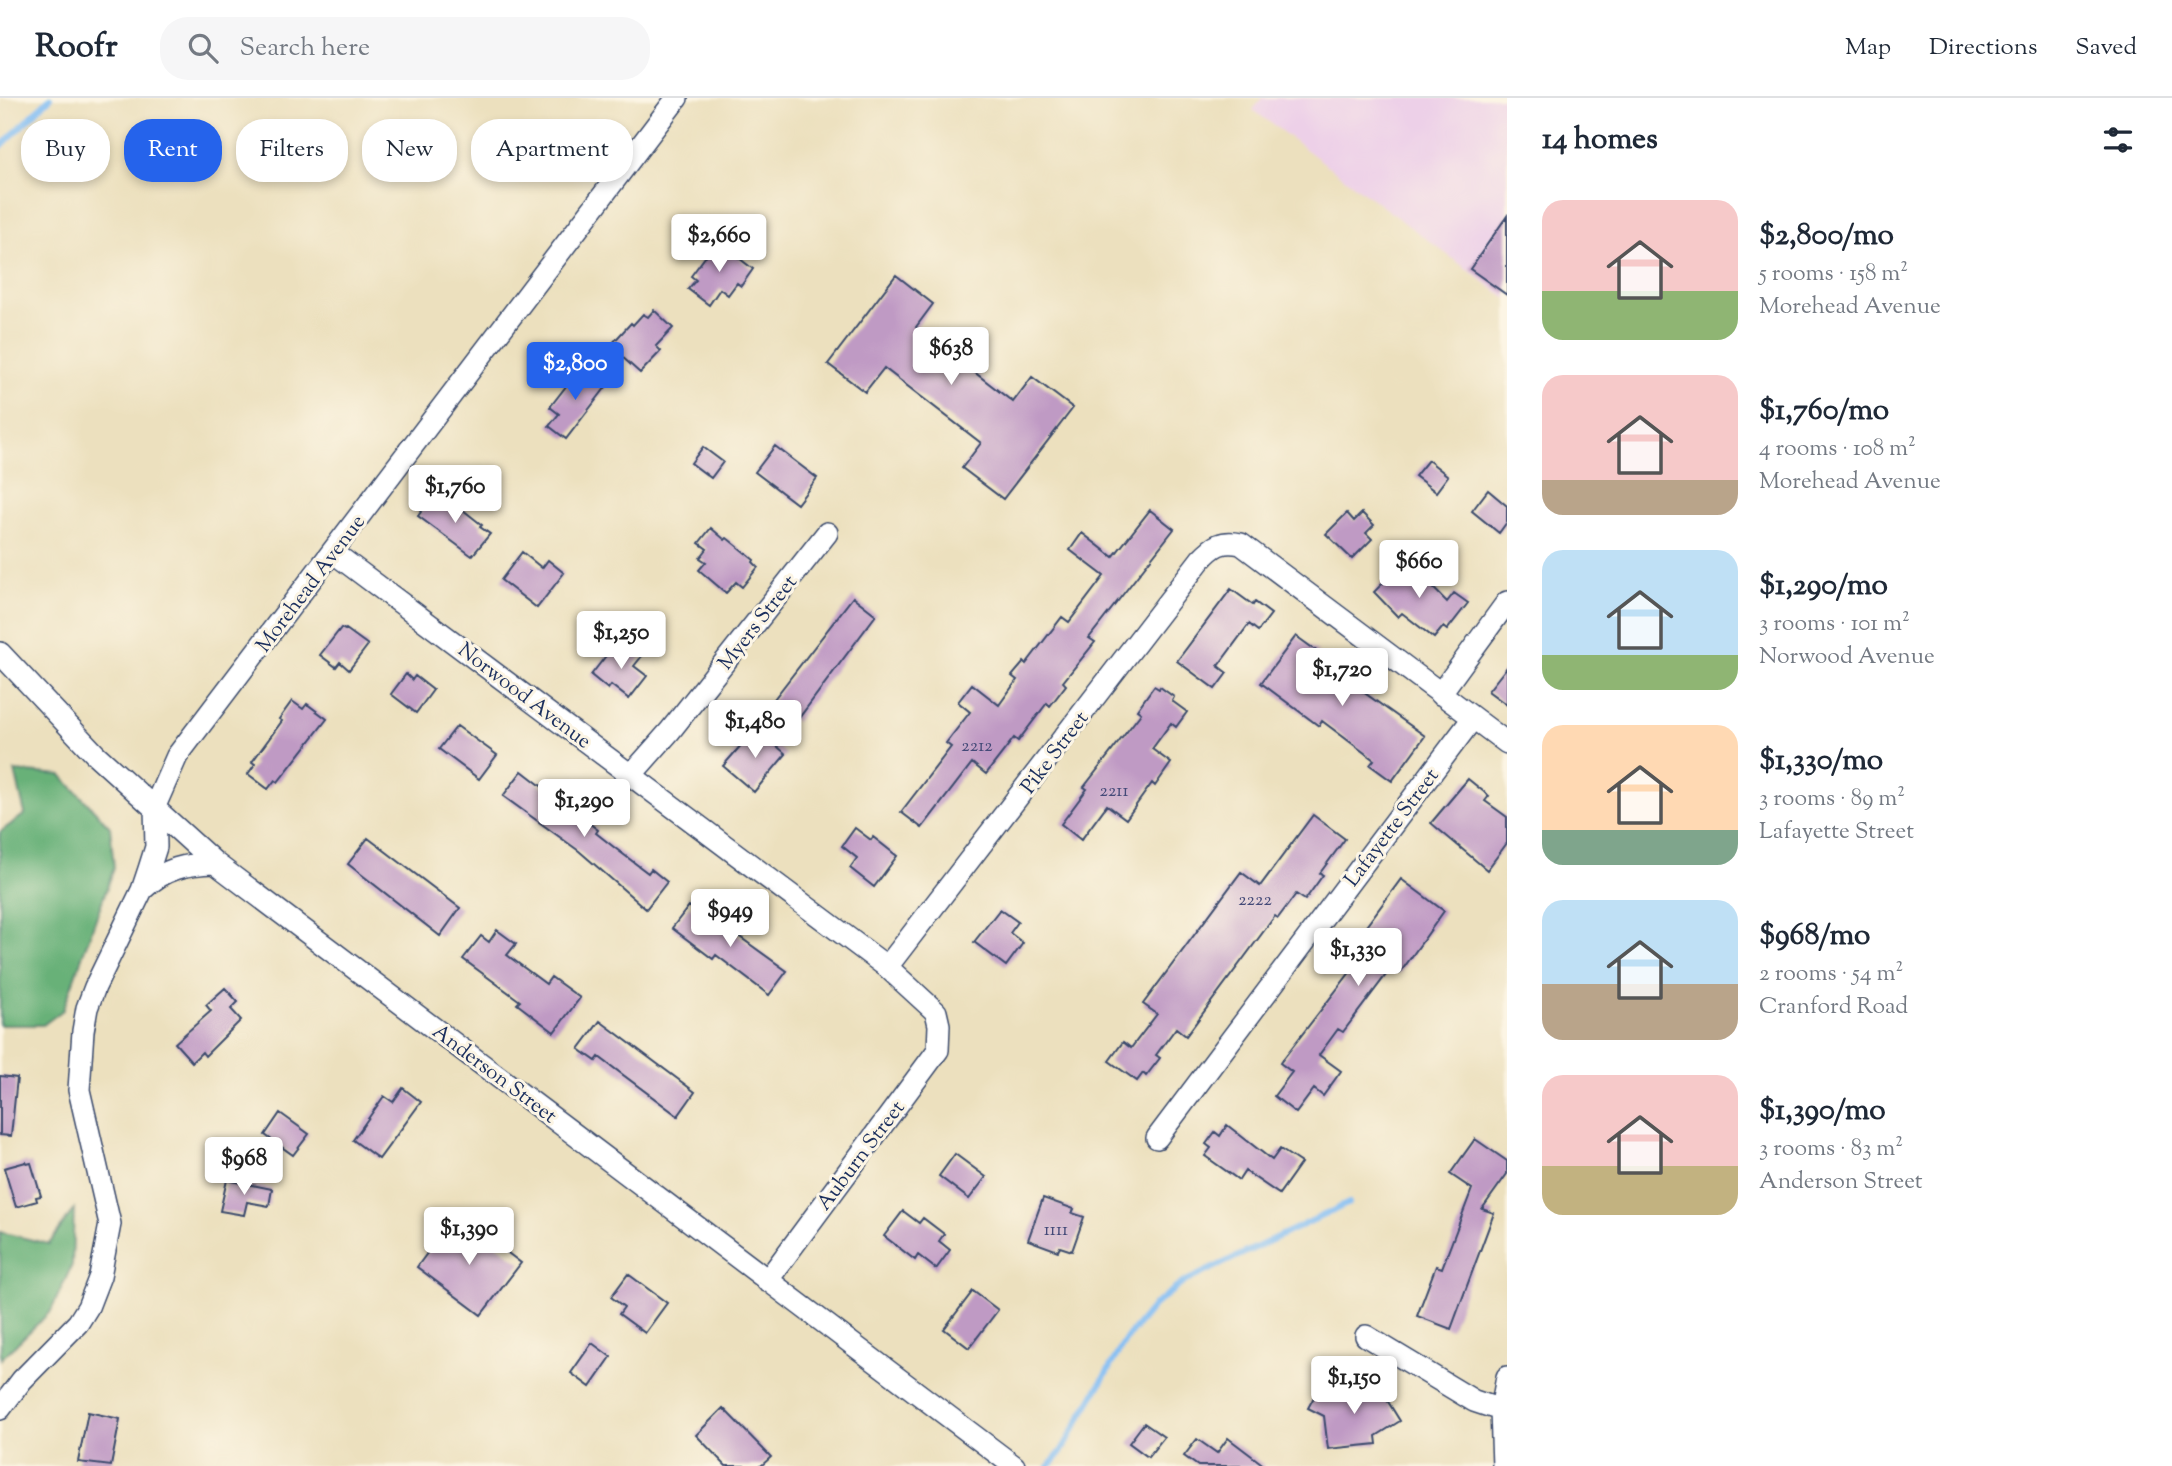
<!DOCTYPE html>
<meta charset="utf-8">
<style>
:root{--surface:#fff;--page:#f6f6f7;--text:#1f2937;--muted:#747a83;--line:#e0e1e3;--accent:#2563eb}
body{margin:0;font-family:"Sorts Mill Goudy",serif;background:var(--page);color:var(--text);height:100vh;display:flex;flex-direction:column;font-size:26px;white-space:nowrap}
*{box-sizing:border-box;margin:0}
p{font-size:23px;color:var(--muted)}
.icon{flex:none;width:38px;height:38px;fill:none;stroke:currentColor;stroke-width:2;stroke-linecap:round;stroke-linejoin:round}
.map{position:relative;flex:1;overflow:hidden}
.drawer{display:flex;flex-direction:column;background:var(--surface);width:665px}
.drawer>*{flex:none}
.banner{position:absolute;left:21px;top:21px;width:665px;height:63px;display:flex;gap:14px}
.price{position:absolute;translate:-50% -60px;padding:0 16px;border-radius:7px;background:#fff;color:#222;font-size:23px;line-height:46px;filter:drop-shadow(0 2px 4px #0008)}
.price::after{content:'';position:absolute;left:50%;top:42px;width:21px;height:16px;margin-left:-10px;background:inherit;clip-path:polygon(0 0,100% 0,50% 100%)}
.price.on{background:var(--accent);color:#fff}
ul{padding:0;list-style:none}
li{display:flex;align-items:center;gap:21px;height:175px;padding:0 35px}
li span{display:grid;place-items:center;flex:none;width:196px;height:140px;border-radius:21px;color:#555}
li>.icon{margin-inline-start:auto}
span .icon{width:84px;height:84px;fill:#fffc;stroke-width:1}
li b{font-size:30px}
h2{display:flex;justify-content:space-between;align-items:center;height:84px;padding:0 35px;font-size:30px}
.pill{padding:0 24px;border-radius:28px;background:var(--surface);box-shadow:0 4px 10px #0003;font-size:24px;line-height:63px}
.pill.on{background:var(--accent);color:#fff}
header{display:flex;align-items:center;gap:42px;box-sizing:border-box;height:98px;padding:0 35px;background:var(--surface);border-bottom:2px solid var(--line)}
header strong{font-size:33px}
nav{display:flex;gap:38px;margin-inline-start:auto;font-size:24px}
.search{width:490px;height:63px;background:var(--page);display:flex;align-items:center;gap:18px;box-sizing:border-box;padding:0 24px;border-radius:28px;color:var(--muted);font-size:26px}
main{display:flex;flex:1;min-height:0}
.map>svg:first-child{display:block}
</style>
<header>
<strong>Roofr</strong>
<div class="search"><svg class="icon" aria-label="search" viewBox="0 0 24 24"><circle cx="10" cy="10" r="6"/><path d="M15 15l6 6"/></svg>Search here</div>
<nav><a>Map</a><a>Directions</a><a>Saved</a></nav>
</header>
<main>
<div class="map">
<svg width="1507" height="1368" viewBox="0 0 1507 1368">
<rect width="100%" height="100%" fill="#fcf5e5"/>
<filter id="ink" filterUnits="userSpaceOnUse"><feTurbulence type="fractalNoise" baseFrequency=".0143" numOctaves="2"/><feDisplacementMap in="SourceGraphic" scale="14" xChannelSelector="R" yChannelSelector="G"/><feConvolveMatrix kernelMatrix="1 2 1 2 8 2 1 2 1" color-interpolation-filters="sRGB"/></filter>
<filter id="wash" filterUnits="userSpaceOnUse"><feTurbulence type="fractalNoise" baseFrequency=".00686" numOctaves="4" result="noise"/><feDisplacementMap in="SourceGraphic" scale="28" xChannelSelector="R" yChannelSelector="G"/><feGaussianBlur stdDeviation="1.57" result="paint"/><feColorMatrix in="noise" values="0 0 0 0 0 0 0 0 0 0 0 0 0 0 0 0 0 1.4 0 .05"/><feComposite in="paint" operator="in"/></filter>
<g filter="url(#wash)">
<rect width="100%" height="100%" fill="#ece0be"/>
<path fill="#edd0e8" d="M1262,0H1507V201L1253,12Z"/>
<path fill="#68b178" stroke="#42706b" stroke-width="2" d="M15,673L61,677L110,729L114,770L63,912L43,927H0V734L25,716Z
M74,1111L72,1167L51,1213L1,1261L0,1134L49,1146Z"/>
<g fill="none" stroke-linecap="round" stroke-linejoin="round">
<path stroke="#81bdf4" stroke-width="6" d="M0,49L50,0
M1049,1368L1061,1354L1126,1241L1155,1206L1184,1184L1349,1105"/>
</g>
<g id="blocks">
<path fill="#bf9ac4" d="M1507,118V197L1470,171Z
M717,143L753,171L741,188L737,185L728,197L720,191L709,207L688,191L696,182L691,178Z
M896,177L933,206L916,229L1013,304L1032,279L1073,310L1003,401L962,370L981,345L884,270L865,294L828,266Z
M654,212L673,230L656,248L661,253L640,275L610,248L631,225L633,227L643,216L648,219Z
M581,269L606,289L566,341L549,328L559,316L550,309Z
M775,348L817,380L797,406L755,374Z
M703,349L723,364L711,380L691,365Z
M1428,362L1448,378L1436,394L1415,378Z
M1488,392L1507,408V424L1499,435L1472,413Z
M434,397L460,416L463,412L482,427L480,429L490,436L472,458L418,418Z
M1150,412L1174,431L1089,540L1095,544L1063,584L1066,587L1050,608L1047,605L1018,643L1014,640L986,676L972,665L922,730L901,714L951,649L946,645L970,614L958,604L972,586L999,607L1017,582L1012,578L1024,564L1026,566L1062,519L1069,524L1104,478L1070,452L1082,435L1113,459Z
M1347,415L1354,423L1362,415L1374,427L1366,435L1372,441L1352,461L1326,436Z
M711,430L725,442L727,440L754,462L753,464L758,469L742,489L736,484L726,495L699,472L706,464L700,460L707,451L699,445Z
M522,454L542,470L548,462L564,475L537,510L501,482Z
M1406,462L1447,504L1454,495L1468,505L1447,532L1443,529L1434,540L1402,515L1398,519L1374,494Z
M1231,491L1253,507L1255,504L1271,516L1258,533L1249,526L1218,568L1227,575L1215,591L1177,563Z
M853,499L876,517L796,624L771,605Z
M341,530L345,532L346,531L368,547L349,572L340,564L336,569L320,557Z
M1296,538L1318,554L1314,559L1425,638L1392,683L1370,667L1374,662L1322,623L1319,628L1261,585Z
M625,545L642,558L634,568L647,578L629,601L611,587L608,591L591,577L612,550L618,554Z
M1507,569V607L1488,593Z
M406,576L412,582L415,578L433,592L416,615L391,596Z
M1154,588L1159,591L1160,589L1174,599L1172,603L1187,614L1176,629L1171,625L1152,651L1171,665L1155,688L1152,685L1126,721L1107,707L1081,742L1061,726L1087,691L1084,689L1139,618L1141,615L1137,612Z
M292,603L303,611L307,606L327,621L278,684L275,682L268,691L248,676L255,666L252,664L282,623L279,621Z
M457,628L497,657L479,681L439,651Z
M756,630L786,656L754,694L723,668Z
M522,673L598,732L596,735L615,750L648,775L651,771L667,784L646,811L579,753L503,698Z
M1468,681L1489,698L1485,703L1507,719V745L1487,772L1431,725Z
M1313,717L1345,741L1320,775L1323,777L1305,802L1296,796L1278,820L1275,818L1186,938L1176,930L1156,957L1160,960L1146,978L1143,975L1137,983L1109,963L1123,944L1131,950L1157,916L1143,906L1241,774L1260,788Z
M855,730L871,742L873,739L897,758L874,789L850,770L857,760L842,748Z
M368,740L460,810L440,838L348,766Z
M1401,781L1444,813L1400,875L1392,869L1343,934L1338,931L1319,957L1341,973L1323,998L1314,991L1296,1015L1274,998L1292,974L1280,965L1368,851L1356,842Z
M689,808L705,820L708,816L787,873L769,897L716,857L713,861L672,830Z
M1000,811L1018,824L1010,835L1023,845L1006,868L974,844Z
M497,832L516,846L507,857L546,886L551,879L580,900L554,934L517,906L520,903L463,861L481,838L489,844Z
M225,890L238,904L231,911L241,922L205,958L202,954L192,964L175,945L211,913L206,907Z
M600,923L695,994L678,1018L599,959L596,963L579,951Z
M0,978L17,980L11,1038L0,1037Z
M403,990L421,1004L379,1061L353,1042L384,998L393,1004Z
M280,1015L309,1036L293,1057L265,1037Z
M1227,1027L1272,1062L1280,1051L1301,1065L1279,1096L1245,1073L1239,1082L1205,1058L1211,1050L1206,1046L1215,1034L1220,1038Z
M1475,1041L1507,1063V1076L1482,1111L1494,1115L1451,1231L1417,1218L1436,1168L1442,1170L1472,1091L1450,1076Z
M955,1056L986,1079L969,1101L939,1078Z
M26,1064L27,1066L31,1065L41,1098L36,1099L37,1103L16,1109L4,1070Z
M227,1082L272,1091L269,1108L247,1104L244,1117L220,1113Z
M1043,1100L1074,1111L1072,1115L1084,1119L1072,1153L1060,1149L1058,1153L1028,1142Z
M903,1113L919,1125L923,1120L944,1136L939,1143L950,1152L936,1171L918,1157L915,1162L884,1138Z
M470,1126L521,1165L481,1217L417,1169L447,1128L461,1138Z
M628,1176L667,1205L645,1235L619,1216L624,1209L611,1199Z
M973,1193L998,1212L969,1250L944,1231Z
M592,1245L611,1259L590,1289L571,1275Z
M1361,1285L1366,1293L1377,1286L1400,1323L1376,1338L1377,1346L1328,1351L1324,1318L1308,1310L1320,1288L1339,1298Z
M723,1310L771,1359L761,1368H726L696,1337Z
M88,1314L120,1321L111,1368L78,1364Z
M1144,1325L1164,1339L1148,1359L1129,1345Z
M1228,1340L1265,1368H1198L1184,1358L1197,1341L1217,1355Z"/>
</g>
</g>
<g filter="url(#ink)">
<use href="#blocks" fill-opacity="0" stroke="#3a4a6c" stroke-width="2"/>
<g fill="none" stroke-linecap="round" stroke-linejoin="round">
<g stroke="#3a4a6c" stroke-width="24">
<path id="minor" d="M334,455L887,869L936,914L939,927L938,952L767,1183
M0,555L96,657L215,765L1014,1368
M1440,596L1507,504
M632,676L670,633L827,435
M143,791C165,770 186,766 215,765
M887,869L1201,461C1214,447 1222,442 1241,446L1507,645
M1157,1040L1473,620
M1366,1238L1474,1303L1501,1312
M0,1311L22,1282L78,1225L88,1209L100,1178L110,1126L79,992L83,933L87,910L95,889L142,792L149,771L156,749L155,708L177,658L677,0
M1503,1368L1501,1312L1507,1279"/>
</g>
<use href="#minor" stroke="#fff" stroke-width="21"/>
</g>
</g>
<g text-anchor="middle" stroke-width="6" stroke-linejoin="round" paint-order="stroke">
<g font-size="18" fill="#444a78">
<text x="977" y="653">2212</text>
<text x="1114" y="698">2211</text>
<text x="1255" y="807">2222</text>
<text x="1056" y="1137">1111</text>
</g>
<g font-size="21" fill="#1b2f5e" stroke="#fcf5e5">
<text transform="translate(310 485) rotate(-53)" y="7">Morehead Avenue</text>
<text transform="translate(757 524) rotate(-52)" y="7">Myers Street</text>
<text transform="translate(525 597) rotate(37)" y="7">Norwood Avenue</text>
<text transform="translate(1054 654) rotate(-53)" y="7">Pike Street</text>
<text transform="translate(1391 729) rotate(-53)" y="7">Lafayette Street</text>
<text transform="translate(495 975) rotate(37)" y="7">Anderson Street</text>
<text transform="translate(860 1057) rotate(-53)" y="7">Auburn Street</text>
</g>
</g>
</svg>
<b class="price" style="left:719px;top:176px">$2,660</b>
<b class="price" style="left:951px;top:289px">$638</b>
<b class="price on" style="left:575px;top:304px">$2,800</b>
<b class="price" style="left:455px;top:427px">$1,760</b>
<b class="price" style="left:1419px;top:502px">$660</b>
<b class="price" style="left:621px;top:573px">$1,250</b>
<b class="price" style="left:1342px;top:610px">$1,720</b>
<b class="price" style="left:755px;top:662px">$1,480</b>
<b class="price" style="left:584px;top:741px">$1,290</b>
<b class="price" style="left:730px;top:851px">$949</b>
<b class="price" style="left:1358px;top:890px">$1,330</b>
<b class="price" style="left:244px;top:1099px">$968</b>
<b class="price" style="left:469px;top:1169px">$1,390</b>
<b class="price" style="left:1354px;top:1318px">$1,150</b>
<div class="banner">
<a class="pill">Buy</a>
<a class="pill on">Rent</a>
<a class="pill">Filters</a>
<a class="pill">New</a>
<a class="pill">Apartment</a>
</div>
</div>
<section class="drawer">
<h2>14 homes<svg class="icon" aria-label="filters" viewBox="0 0 24 24"><path d="M4 7h16M4 17h16"/><circle cx="9" cy="7" r="2"/><circle cx="15" cy="17" r="2"/></svg></h2>
<ul>
<li><span style="background:linear-gradient(#f6c9c9 65%,#8fb573 0)"><svg class="icon" aria-label="home" viewBox="0 0 24 24"><path d="M3 11l9-7 9 7M6 9v11h12V9"/></svg></span><div><b>$2,800/mo</b><p>5 rooms · 158 m²</p><p>Morehead Avenue</p></div></li>
<li><span style="background:linear-gradient(#f6c9c9 75%,#b9a48a 0)"><svg class="icon" aria-label="home" viewBox="0 0 24 24"><path d="M3 11l9-7 9 7M6 9v11h12V9"/></svg></span><div><b>$1,760/mo</b><p>4 rooms · 108 m²</p><p>Morehead Avenue</p></div></li>
<li><span style="background:linear-gradient(#bfe0f5 75%,#8fb573 0)"><svg class="icon" aria-label="home" viewBox="0 0 24 24"><path d="M3 11l9-7 9 7M6 9v11h12V9"/></svg></span><div><b>$1,290/mo</b><p>3 rooms · 101 m²</p><p>Norwood Avenue</p></div></li>
<li><span style="background:linear-gradient(#ffd9b3 75%,#7fa58c 0)"><svg class="icon" aria-label="home" viewBox="0 0 24 24"><path d="M3 11l9-7 9 7M6 9v11h12V9"/></svg></span><div><b>$1,330/mo</b><p>3 rooms · 89 m²</p><p>Lafayette Street</p></div></li>
<li><span style="background:linear-gradient(#bfe0f5 60%,#b9a48a 0)"><svg class="icon" aria-label="home" viewBox="0 0 24 24"><path d="M3 11l9-7 9 7M6 9v11h12V9"/></svg></span><div><b>$968/mo</b><p>2 rooms · 54 m²</p><p>Cranford Road</p></div></li>
<li><span style="background:linear-gradient(#f6c9c9 65%,#c2b280 0)"><svg class="icon" aria-label="home" viewBox="0 0 24 24"><path d="M3 11l9-7 9 7M6 9v11h12V9"/></svg></span><div><b>$1,390/mo</b><p>3 rooms · 83 m²</p><p>Anderson Street</p></div></li>
</ul>
</section>
</main>
